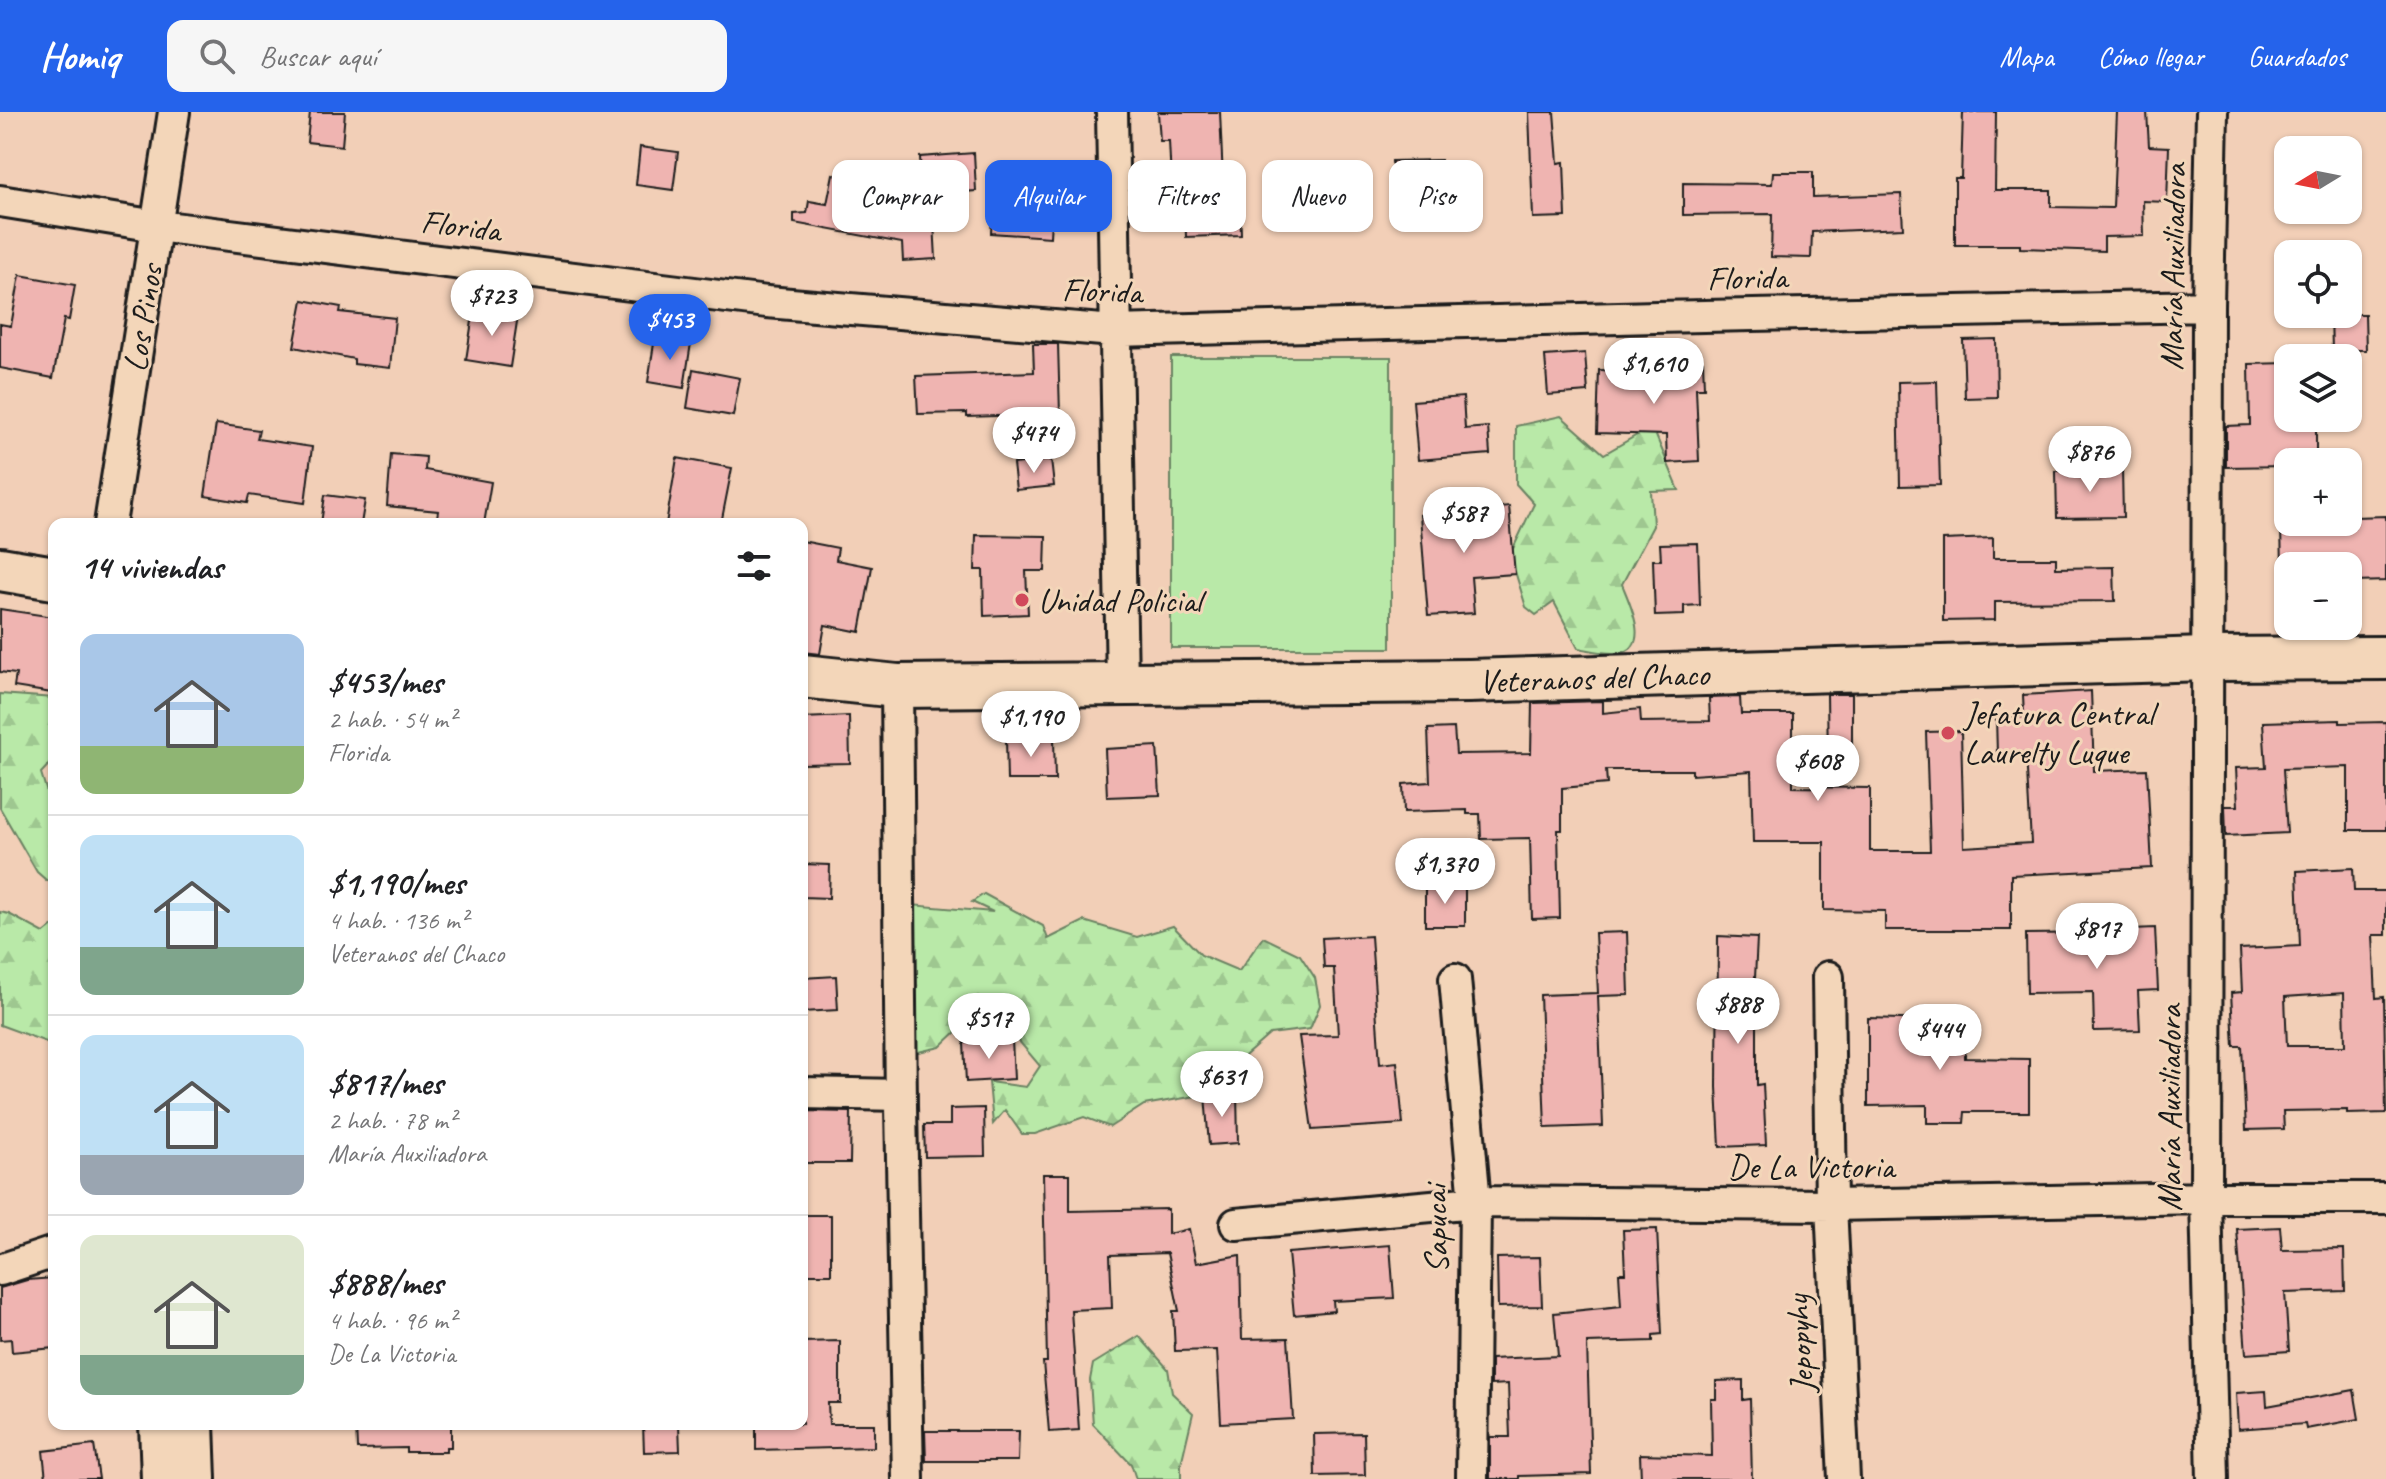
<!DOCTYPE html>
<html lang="es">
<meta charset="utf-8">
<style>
:root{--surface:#fff;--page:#f6f6f6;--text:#202124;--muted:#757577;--line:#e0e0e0;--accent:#2563eb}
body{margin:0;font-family:Caveat,sans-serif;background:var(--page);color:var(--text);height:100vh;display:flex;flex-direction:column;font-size:30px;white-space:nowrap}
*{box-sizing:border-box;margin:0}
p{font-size:26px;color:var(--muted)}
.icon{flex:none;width:44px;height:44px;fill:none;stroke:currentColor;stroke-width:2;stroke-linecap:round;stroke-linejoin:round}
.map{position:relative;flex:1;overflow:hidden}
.drawer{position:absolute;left:48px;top:406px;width:760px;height:912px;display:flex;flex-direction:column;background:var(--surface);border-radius:16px;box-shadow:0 2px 6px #0004}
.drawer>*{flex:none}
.banner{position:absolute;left:832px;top:48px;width:760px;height:72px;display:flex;gap:16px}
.needle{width:52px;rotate:260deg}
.tools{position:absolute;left:2274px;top:24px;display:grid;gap:16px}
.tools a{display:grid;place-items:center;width:88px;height:88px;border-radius:16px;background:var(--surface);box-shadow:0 2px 6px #0004;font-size:40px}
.price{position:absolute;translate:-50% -68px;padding:0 18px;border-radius:28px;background:#fff;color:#222;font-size:26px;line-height:52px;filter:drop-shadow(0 2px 4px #0008)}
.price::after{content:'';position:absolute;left:50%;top:48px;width:24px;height:18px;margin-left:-12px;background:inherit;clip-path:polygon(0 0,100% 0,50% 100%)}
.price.selected{background:var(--accent);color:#fff}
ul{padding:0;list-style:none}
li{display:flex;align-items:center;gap:24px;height:200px;padding:0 32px}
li+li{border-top:2px solid var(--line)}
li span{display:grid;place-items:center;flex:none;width:224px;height:160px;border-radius:16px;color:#555}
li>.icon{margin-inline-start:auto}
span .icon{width:96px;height:96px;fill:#fffc;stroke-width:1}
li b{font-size:34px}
h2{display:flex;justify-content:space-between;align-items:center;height:96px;padding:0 32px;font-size:34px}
.chip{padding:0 28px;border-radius:16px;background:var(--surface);box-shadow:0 2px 6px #0004;font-size:28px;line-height:72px}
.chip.selected{background:var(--accent);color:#fff}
header{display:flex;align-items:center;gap:48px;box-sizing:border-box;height:112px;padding:0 40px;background:var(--accent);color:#fff}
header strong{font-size:38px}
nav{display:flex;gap:44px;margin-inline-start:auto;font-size:28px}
.search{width:560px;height:72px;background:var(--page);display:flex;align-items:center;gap:20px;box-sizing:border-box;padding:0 28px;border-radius:16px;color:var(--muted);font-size:30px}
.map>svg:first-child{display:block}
</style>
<header>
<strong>Homiq</strong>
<div class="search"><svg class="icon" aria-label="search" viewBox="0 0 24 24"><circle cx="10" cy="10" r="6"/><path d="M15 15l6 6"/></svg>Buscar aquí</div>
<nav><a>Mapa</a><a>Cómo llegar</a><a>Guardados</a></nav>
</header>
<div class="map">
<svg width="2386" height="1367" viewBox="0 0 2386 1367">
<defs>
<pattern id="forest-firs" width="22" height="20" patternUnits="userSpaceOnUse" patternTransform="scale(2)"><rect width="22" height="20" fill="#b9e9a8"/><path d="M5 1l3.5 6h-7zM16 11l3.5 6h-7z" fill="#9ec790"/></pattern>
</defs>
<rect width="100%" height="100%" fill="#f2cfb7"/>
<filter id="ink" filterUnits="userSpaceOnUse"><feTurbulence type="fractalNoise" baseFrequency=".0125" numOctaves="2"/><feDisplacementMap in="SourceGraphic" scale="16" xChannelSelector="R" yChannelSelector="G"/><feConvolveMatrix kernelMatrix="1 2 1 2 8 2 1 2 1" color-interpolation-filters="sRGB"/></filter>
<g filter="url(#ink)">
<path fill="#b9e9a8" stroke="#6a8262" stroke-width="2" d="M1171,245H1391V536H1171Z"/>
<path fill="url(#forest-firs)" stroke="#6a8262" stroke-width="2" d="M1561,304L1604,342L1639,322L1654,319L1679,378L1651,379L1653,414L1622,472C1629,490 1654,540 1616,541C1604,542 1590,538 1578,536L1554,490L1536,503L1526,495L1510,443L1534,392L1516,372V314Z
M0,582L54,586V647L41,661L49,687L54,688V769L46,768L37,760L0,696Z
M984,782L1043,814L1048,827L1084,809L1137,825L1173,814L1201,843L1239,859L1263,825L1300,843L1315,866L1320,893L1310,917L1270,922L1231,956L1205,957L1196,984L1144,993L1110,1015L1084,1005L1035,1022H1022L1005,998L993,1012L989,970L1026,975L1040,954L1013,922L959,917L940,935L914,941L888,791L993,800L972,790Z
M0,800L9,802L44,821L54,813V925L46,930L0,913Z
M1139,1224L1168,1257L1172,1281L1193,1301L1181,1352V1367H1136L1131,1352L1093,1312L1090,1268L1093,1252Z"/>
<path fill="#efb4b1" stroke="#1c1c1c" stroke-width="2" fill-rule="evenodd" d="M310,0H345L342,34L307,30Z
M1158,0H1220L1224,91H1240L1241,123L1186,125L1185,88L1172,89L1169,29H1160Z
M1529,0H1554L1558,51L1564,50L1566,105L1533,106Z
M1963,0H1996L1995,78H2051V95L2112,96L2113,95L2117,0H2147L2149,34L2169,35L2167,90L2143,89L2144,124L2104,125V139L2020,136V133H1955V66H1961Z
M640,35L678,40L673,78L636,73Z
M974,41L976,79L922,83L920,45Z
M1441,48L1442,107L1394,108L1392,49Z
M1773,60H1813V85L1901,82L1903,116L1812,120L1811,146L1771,145L1772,102L1683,103V71L1772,72Z
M833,62L868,70L863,97L933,92L936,147L903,149L902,131L794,111V102L807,101L809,89L827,92Z
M993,88L1052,91L1050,125L991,121Z
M20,163L75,173L69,208L64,207L53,266L0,256V212L11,214Z
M303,188L341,195L340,200L395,206L390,256L354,252V247L294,235Z
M474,196L518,203L510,255L466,248Z
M2331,202H2365L2366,238H2332Z
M655,225L691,231L684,276L648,270Z
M1996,227L1997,285L1965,286L1963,228Z
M1033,232H1058L1060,302L967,305V301L918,302L916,264L1034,260Z
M1585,241L1588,280L1548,283L1545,244Z
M1703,249L1704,276H1696L1699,349L1667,351L1666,323L1597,321L1599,258L1663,259L1662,251Z
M2288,251V312H2316V350H2288V354L2226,355V314L2250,313L2249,252Z
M693,257L740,266L733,304L687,296Z
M1937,269L1940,373L1900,374L1898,270Z
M1463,285L1465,317L1488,315L1490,342L1418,348L1413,289Z
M216,312L259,318L257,327L312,335L305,391L249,383L247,391L205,384Z
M391,342L426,345L425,358L491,370L484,412H436L438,399L387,394Z
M677,346L732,356L721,412H666Z
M1051,348L1054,374L1016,378L1013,352Z
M2122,357L2123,405L2057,406L2056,359Z
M325,383L365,388L361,412H321Z
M1509,394L1515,462L1471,465L1474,501L1428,504L1420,403Z
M2386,404V469L2355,470V454H2282L2281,416L2354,415V405Z
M976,423L1046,424L1045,459H1026L1028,502L984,504L983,458H975Z
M1993,426V446H2056V456L2114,455L2115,489L1995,490V508L1943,509V428Z
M802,429L838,436L836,448L872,455L860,520L825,513L820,542L802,540Z
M1698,431L1700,493L1684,494V503L1655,504L1653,448H1661L1660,432Z
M0,497L54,505V564L52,581L14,575L16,562L0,560Z
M2091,579L2094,659L2147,657L2152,756L2011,763V818H1885V799L1824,798V730H1753L1751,659L1692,663V658H1606L1607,672L1562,676V718H1558L1560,806L1532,807L1530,726L1481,727L1480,702H1467V698L1404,700L1403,672L1430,670L1428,617L1454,616L1456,642L1531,641L1532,591L1603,589V601L1640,597L1641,610L1710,609L1709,586L1740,585L1741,602H1793V675L1870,676V739H1930L1926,620L1961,619L1964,735L2031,731L2026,641L1997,642L1996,605H2024L2023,583Z
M1827,582H1852V648H1828Z
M849,604L850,651L802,652V606Z
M2340,608V611L2386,610V718H2348V655L2283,657L2287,721L2226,724L2225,694H2238L2236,656L2266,655L2263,610Z
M1054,626L1055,668H1007L1006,627Z
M1157,634L1160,683L1107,685L1105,637Z
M802,752L830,753L829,786L802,785Z
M2353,756L2354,779H2386V823H2373L2376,886L2384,885L2386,1001L2347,1002V998L2283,999L2284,1017L2246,1018L2242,934H2234L2231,881L2242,880L2240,837L2300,834L2297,759ZM2344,881L2345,934H2287L2285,885Z
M1425,774H1465V814H1425Z
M2155,816L2158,878L2138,879L2140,918L2094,919L2093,880L2027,881L2026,822L2108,821V818Z
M1627,820L1629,883L1598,884L1603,1014L1545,1016L1540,883L1598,881L1595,821Z
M1357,824V825L1371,824L1380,952L1397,950L1403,1012L1312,1018L1299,924L1338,923L1334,856H1324L1322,826Z
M1718,824L1757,826L1754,886H1757V973L1763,972L1766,1033L1720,1035L1717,975Z
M836,864L838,898L802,900V866Z
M1868,906L1965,909V946L2029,947V1000H1965L1964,1011H1927V993L1868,994Z
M1012,928L1014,967L966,970L964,931Z
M1237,981L1238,1031L1209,1033L1205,983Z
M984,996L985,1044L925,1045L924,1013H950V997Z
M802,999L851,1000L850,1051H802Z
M1043,1062H1070V1099L1168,1097V1122L1189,1117L1196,1151L1240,1143L1242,1227L1288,1226L1293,1307L1221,1311L1217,1238L1175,1239L1173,1199H1179L1167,1141L1110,1143L1112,1196L1071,1198L1079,1318L1049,1320L1043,1250H1047Z
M804,1103H831V1162H804Z
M2280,1115L2282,1138L2344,1137L2345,1179L2285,1181L2289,1239L2246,1242L2237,1117Z
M1657,1117L1662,1222L1653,1223V1229L1587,1231L1591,1362L1519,1364V1367H1490V1325H1510L1508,1272L1491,1273V1247L1558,1244L1554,1201L1621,1194L1619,1161H1625L1623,1118Z
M1390,1133L1394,1186L1333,1189L1334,1199L1294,1203L1288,1141Z
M1540,1145L1542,1194L1498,1195L1497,1146Z
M54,1166V1236L12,1240L11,1227L0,1228V1176L27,1168Z
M840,1229V1291H828L829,1312H874V1335L756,1338V1312H802V1230Z
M1743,1268V1288L1750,1287L1752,1367H1641L1640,1342L1712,1344L1711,1287H1716V1269Z
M2354,1278L2359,1307L2306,1317L2305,1312L2238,1317L2236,1281L2266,1279L2267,1294Z
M356,1312H451V1335H446V1340H406V1336L357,1337Z
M643,1312H679L680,1339L644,1340Z
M925,1319H1019L1018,1349H926Z
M1364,1321L1365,1363L1315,1364L1314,1322Z
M94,1333L99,1367H46L43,1339Z"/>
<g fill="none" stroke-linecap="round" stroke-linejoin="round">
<g stroke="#1c1c1c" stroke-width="36">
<path id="street" d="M1112,0L1122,572
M2212,0L2208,194L2206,1086L2213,1367
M0,89L157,114L767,190L1114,219L1656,205L2208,194
M110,412L174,0
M897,574L901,994L908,1367
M1828,865L1831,1093L1844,1367
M1455,867L1475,1090L1472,1367
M802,981L901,983
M1236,1112L1475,1090L1831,1093L2206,1086H2386
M0,1158L54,1140"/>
</g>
<g stroke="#1c1c1c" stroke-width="48">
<path id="secondary" d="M0,457L54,466
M802,564L897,574L1469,569L2207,547L2386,546
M161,1312L163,1367
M192,1312L194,1367"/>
</g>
<use href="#street" stroke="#f3d6b9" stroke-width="30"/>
<use href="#secondary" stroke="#f3d6b9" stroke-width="42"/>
</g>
</g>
<g fill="#d1495b" stroke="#f3d6b9" stroke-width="3">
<circle cx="1022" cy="488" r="8"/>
<circle cx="1948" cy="621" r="8"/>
</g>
<g text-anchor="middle" stroke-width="6" stroke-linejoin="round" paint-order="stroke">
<g font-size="34" fill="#1c1c1c" stroke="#f3d6b9">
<text transform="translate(461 113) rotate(7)" y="12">Florida</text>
<text transform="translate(2172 155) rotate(-89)" y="12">María Auxiliadora</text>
<text transform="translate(1747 165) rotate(-1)" y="12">Florida</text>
<text transform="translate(1102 178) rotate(2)" y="12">Florida</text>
<text transform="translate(142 206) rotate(-81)" y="12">Los Pinos</text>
<text transform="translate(1594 565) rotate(-2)" y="12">Veteranos del Chaco</text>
<text transform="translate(2169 996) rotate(-90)" y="12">María Auxiliadora</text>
<text x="1811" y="1066">De La Victoria</text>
<text transform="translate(1435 1117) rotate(-91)" y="12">Sapucai</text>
<text transform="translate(1799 1232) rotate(-93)" y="12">Jepopyhy</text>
</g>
<g font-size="34" fill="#1c1c1c" stroke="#f3d6b9" text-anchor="start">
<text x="1038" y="500">Unidad Policial</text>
<text x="1964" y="613">Jefatura Central<tspan x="1964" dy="39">Laurelty Luque</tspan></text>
</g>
</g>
</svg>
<div class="tools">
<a><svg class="needle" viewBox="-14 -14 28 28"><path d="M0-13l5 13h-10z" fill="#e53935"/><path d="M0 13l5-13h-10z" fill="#757577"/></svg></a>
<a><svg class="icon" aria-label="locate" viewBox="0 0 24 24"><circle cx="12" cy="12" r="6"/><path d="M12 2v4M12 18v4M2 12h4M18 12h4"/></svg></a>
<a><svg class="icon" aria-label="layers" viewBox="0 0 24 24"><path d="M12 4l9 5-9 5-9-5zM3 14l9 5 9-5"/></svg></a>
<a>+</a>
<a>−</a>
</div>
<b class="price" style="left:492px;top:226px">$723</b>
<b class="price selected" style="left:670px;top:250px">$453</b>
<b class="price" style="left:1654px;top:294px">$1,610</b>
<b class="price" style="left:1034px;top:363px">$474</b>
<b class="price" style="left:2090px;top:382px">$876</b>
<b class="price" style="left:1464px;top:443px">$587</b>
<b class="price" style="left:1031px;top:647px">$1,190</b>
<b class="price" style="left:1818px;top:691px">$608</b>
<b class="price" style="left:1445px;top:794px">$1,370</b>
<b class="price" style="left:2097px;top:859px">$817</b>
<b class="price" style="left:1738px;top:934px">$888</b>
<b class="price" style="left:989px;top:949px">$517</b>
<b class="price" style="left:1940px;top:960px">$444</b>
<b class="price" style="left:1222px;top:1007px">$631</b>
<div class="banner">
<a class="chip">Comprar</a>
<a class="chip selected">Alquilar</a>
<a class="chip">Filtros</a>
<a class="chip">Nuevo</a>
<a class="chip">Piso</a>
</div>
<section class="drawer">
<h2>14 viviendas<svg class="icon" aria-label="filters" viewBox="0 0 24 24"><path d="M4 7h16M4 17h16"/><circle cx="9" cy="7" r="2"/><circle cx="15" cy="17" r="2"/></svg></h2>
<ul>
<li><span style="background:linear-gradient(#a9c7e8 70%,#8fb573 0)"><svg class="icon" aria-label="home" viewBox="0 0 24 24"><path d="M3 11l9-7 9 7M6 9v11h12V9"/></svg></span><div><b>$453/mes</b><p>2 hab. · 54 m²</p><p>Florida</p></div></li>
<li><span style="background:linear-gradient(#bfe0f5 70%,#7fa58c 0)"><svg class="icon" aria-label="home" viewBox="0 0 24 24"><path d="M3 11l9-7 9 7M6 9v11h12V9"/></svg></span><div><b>$1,190/mes</b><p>4 hab. · 136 m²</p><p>Veteranos del Chaco</p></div></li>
<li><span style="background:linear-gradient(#bfe0f5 75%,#9aa5b1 0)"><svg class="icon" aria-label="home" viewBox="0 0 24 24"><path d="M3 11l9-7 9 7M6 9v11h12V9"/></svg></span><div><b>$817/mes</b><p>2 hab. · 78 m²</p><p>María Auxiliadora</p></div></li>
<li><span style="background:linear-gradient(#dfe7d0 75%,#7fa58c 0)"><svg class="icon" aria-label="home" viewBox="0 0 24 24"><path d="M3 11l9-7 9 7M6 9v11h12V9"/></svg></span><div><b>$888/mes</b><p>4 hab. · 96 m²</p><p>De La Victoria</p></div></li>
</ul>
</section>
</div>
